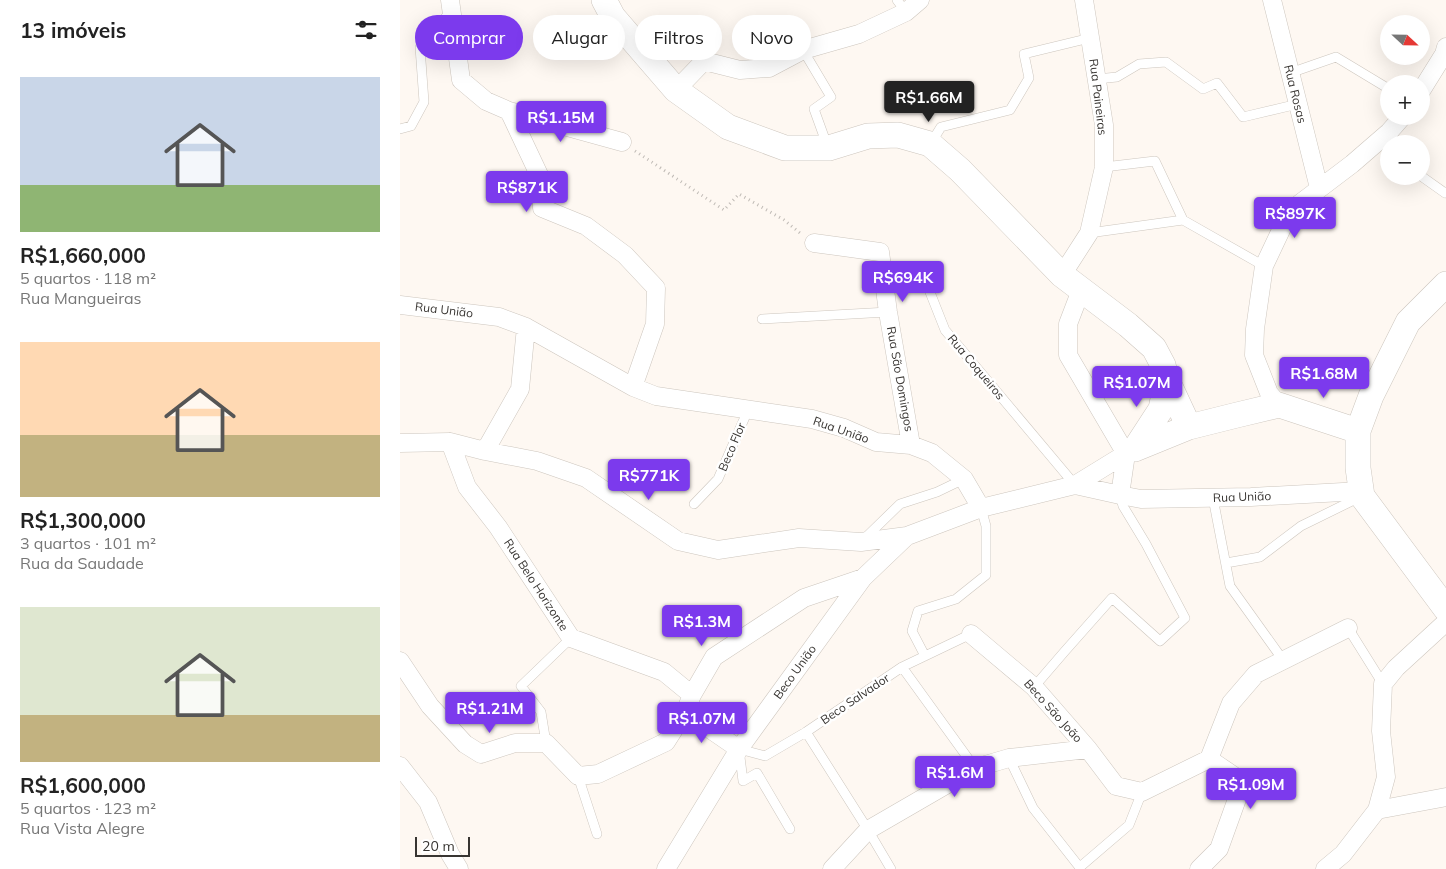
<!DOCTYPE html>
<html lang="pt">
<meta charset="utf-8">
<style>
:root{--surface:#fff;--page:#f2f2f2;--text:#222;--muted:#767676;--accent:#7c3aed}
body{margin:0;font-family:Mulish,sans-serif;background:var(--page);color:var(--text);height:100vh;display:flex;flex-direction:column;font-size:19px;white-space:nowrap}
*{box-sizing:border-box;margin:0}
p{font-size:16px;color:var(--muted)}
.icon{flex:none;width:28px;height:28px;fill:none;stroke:currentColor;stroke-width:2;stroke-linecap:round;stroke-linejoin:round}
.map{position:relative;flex:1;overflow:hidden}
.details{display:flex;flex-direction:column;background:var(--surface);width:400px}
.details>*{flex:none}
.top-card{position:absolute;left:15px;top:15px;width:475px;height:45px;display:flex;gap:10px}
.needle{width:32px;rotate:112deg}
.buttons{position:absolute;left:980px;top:15px;display:grid;gap:10px}
.buttons a{display:grid;place-items:center;width:50px;height:50px;border-radius:50%;background:var(--surface);box-shadow:0 5px 20px #0002;font-size:25px}
.scale{position:absolute;left:15px;bottom:12px;width:55px;box-sizing:border-box;padding-left:5px;border:2px solid #383532;border-top:0;font-size:14px;line-height:18px;white-space:nowrap;color:#383532;-webkit-text-stroke:4px #fff;paint-order:stroke}
.price{position:absolute;translate:-50% -42px;padding:0 11px;border-radius:5px;background:var(--accent);color:#fff;font-size:16px;line-height:32px;filter:drop-shadow(0 1px 2px #0008)}
.price::after{content:'';position:absolute;left:50%;top:30px;width:15px;height:11px;margin-left:-8px;background:inherit;clip-path:polygon(0 0,100% 0,50% 100%)}
.price.selected{background:#222;color:#fff}
ul{padding:0;list-style:none}
li{display:grid;align-content:center;gap:10px;height:265px;padding:0 20px}
li span{display:grid;place-items:center;height:155px;border-radius:0px;color:#555}
li>.icon{margin-inline-start:auto}
span .icon{width:90px;height:90px;fill:#fffc;stroke-width:1}
li b{font-size:21px}
h2{display:flex;justify-content:space-between;align-items:center;height:60px;padding:0 20px;font-size:21px}
.tag{padding:0 18px;border-radius:22px;background:var(--surface);box-shadow:0 5px 20px #0002;font-size:18px;line-height:45px}
.tag.selected{background:var(--accent);color:#fff}
main{display:flex;flex:1;min-height:0}
.map>svg:first-child{display:block}
</style>
<main>
<section class="details">
<h2>13 imóveis<svg class="icon" aria-label="filters" viewBox="0 0 24 24"><path d="M4 7h16M4 17h16"/><circle cx="9" cy="7" r="2"/><circle cx="15" cy="17" r="2"/></svg></h2>
<ul>
<li><span style="background:linear-gradient(#c9d6e8 70%,#8fb573 0)"><svg class="icon" aria-label="home" viewBox="0 0 24 24"><path d="M3 11l9-7 9 7M6 9v11h12V9"/></svg></span><div><b>R$1,660,000</b><p>5 quartos · 118 m²</p><p>Rua Mangueiras</p></div></li>
<li><span style="background:linear-gradient(#ffd9b3 60%,#c2b280 0)"><svg class="icon" aria-label="home" viewBox="0 0 24 24"><path d="M3 11l9-7 9 7M6 9v11h12V9"/></svg></span><div><b>R$1,300,000</b><p>3 quartos · 101 m²</p><p>Rua da Saudade</p></div></li>
<li><span style="background:linear-gradient(#dfe7d0 70%,#c2b280 0)"><svg class="icon" aria-label="home" viewBox="0 0 24 24"><path d="M3 11l9-7 9 7M6 9v11h12V9"/></svg></span><div><b>R$1,600,000</b><p>5 quartos · 123 m²</p><p>Rua Vista Alegre</p></div></li>
</ul>
</section>
<div class="map">
<svg width="1046" height="869" viewBox="0 0 1046 869">
<rect width="100%" height="100%" fill="#fef8f2"/>
<g fill="none" stroke-linecap="round" stroke-linejoin="round">
<g stroke="#cdc6be" stroke-width="10">
<path id="lane" d="M497,0L506,12
M403,50L431,97L414,109L427,145
M890,73L936,57L989,89
M697,79L717,77L739,64L766,62L803,89L817,83L843,117L898,104
M0,129L11,126L24,102L20,47L51,11
M989,132L997,144
M531,143L541,127L610,110L629,78L624,54L690,38
M704,167L755,161L783,220
M1021,176L1045,193L1046,192
M689,233L783,220L864,266
M484,281L520,267L545,330L675,485
M362,319L488,312
M813,498L830,586L883,660
M294,504L318,479L348,410
M463,540L500,504L537,492L564,479
M826,563L860,557L901,526L960,497
M948,628L983,684
M525,656L512,631L518,611L556,599L586,575V526L581,508
M502,667L575,768
M634,687L665,651L712,598L760,641L785,618L746,544L723,506L720,495
M406,732L468,830L491,869
M146,743L141,712L121,686L171,638
M609,758L633,808L681,869
M178,776L197,834
M390,829L357,773L343,781L339,749L365,756L406,732L502,667L571,634
M680,867L729,825L742,792"/>
</g>
<g stroke="#cdc6be" stroke-width="19">
<path id="street" d="M50,0L61,80L86,101L109,111L141,179L142,208L186,226L225,255L256,288L255,324L233,387
M872,0L919,188
M276,90L304,61L340,70L369,68L403,50L459,34L506,12L520,0
M1021,91L1044,54L1046,47
M109,111L222,142
M414,243L480,252L488,312L511,445
M662,275L689,233L704,167V125L684,0
M681,290L668,324V355L726,454L720,495
M0,305L99,317L126,327L233,387L256,396L412,419L444,428L476,442L511,445L532,453L564,479L581,508L675,485L720,495L741,499L851,497L961,491
M879,405L869,393L854,355L855,329L864,266L890,211L952,164L989,132L1003,116
M50,442L67,487L98,527L171,638L264,672L292,695
M0,443L50,442L85,451L137,461L186,478L278,541L318,550L399,538L461,542L507,536
M85,451L120,389L126,327
M675,485L732,450
M571,634L634,687L688,749L716,786L742,792L809,759L831,703L856,674L948,628
M0,661L30,706L65,744L81,754L115,743H146L178,776L198,774L266,742L285,712L292,695L314,657L404,598L463,578
M285,712L339,749
M0,766L28,802L50,854L59,869
M977,810L1046,797
M266,869L339,749L463,578L507,536L581,508
M432,869L468,830L575,768L609,758L688,749
M799,869L819,849L837,799V778L809,759
M925,869L943,854L977,810L986,777L981,731L983,684L996,668L1046,622"/>
</g>
<g stroke="#cdc6be" stroke-width="26">
<path id="secondary" d="M204,0L213,17L276,90L328,127L385,148H429L468,136L498,135L530,144L560,170L662,275L728,325L754,348L763,365L767,380L789,427
M1046,284L1008,322L971,396L958,431V468L962,496L1046,609
M735,449L789,427L837,415L879,405L958,431
M735,449L761,409L767,380"/>
</g>
<path stroke="#bfbab5" stroke-width="3" stroke-dasharray="1 4" stroke-linecap="butt" d="M235,151L324,210L339,194L384,220L400,233"/>
<use href="#lane" stroke="#fff" stroke-width="9"/>
<use href="#street" stroke="#fff" stroke-width="18"/>
<use href="#secondary" stroke="#fff" stroke-width="25"/>
</g>
<g text-anchor="middle" stroke-width="5" stroke-linejoin="round" paint-order="stroke">
<g font-size="12" fill="#383532" stroke="#fff">
<text transform="translate(895 94) rotate(76)" y="4">Rua Rosas</text>
<text transform="translate(698 97) rotate(83)" y="4">Rua Paineiras</text>
<text transform="translate(44 310) rotate(7)" y="4">Rua União</text>
<text transform="translate(576 367) rotate(50)" y="4">Rua Coqueiros</text>
<text transform="translate(500 379) rotate(80)" y="4">Rua São Domingos</text>
<text transform="translate(441 430) rotate(19)" y="4">Rua União</text>
<text transform="translate(332 447) rotate(-67)" y="4">Beco Flor</text>
<text transform="translate(842 497) rotate(-2)" y="4">Rua União</text>
<text transform="translate(136 585) rotate(57)" y="4">Rua Belo Horizonte</text>
<text transform="translate(395 672) rotate(-54)" y="4">Beco União</text>
<text transform="translate(455 699) rotate(-34)" y="4">Beco Salvador</text>
<text transform="translate(653 711) rotate(48)" y="4">Beco São João</text>
</g>
</g>
</svg>
<div class="buttons">
<a><svg class="needle" viewBox="-14 -14 28 28"><path d="M0-13l5 13h-10z" fill="#e53935"/><path d="M0 13l5-13h-10z" fill="#767676"/></svg></a>
<a>+</a>
<a>−</a>
</div>
<div class="scale">20 m</div>
<b class="price selected" style="left:529px;top:123px">R$1.66M</b>
<b class="price" style="left:161px;top:143px">R$1.15M</b>
<b class="price" style="left:127px;top:213px">R$871K</b>
<b class="price" style="left:895px;top:239px">R$897K</b>
<b class="price" style="left:503px;top:303px">R$694K</b>
<b class="price" style="left:924px;top:399px">R$1.68M</b>
<b class="price" style="left:737px;top:408px">R$1.07M</b>
<b class="price" style="left:249px;top:501px">R$771K</b>
<b class="price" style="left:302px;top:647px">R$1.3M</b>
<b class="price" style="left:90px;top:734px">R$1.21M</b>
<b class="price" style="left:302px;top:744px">R$1.07M</b>
<b class="price" style="left:555px;top:798px">R$1.6M</b>
<b class="price" style="left:851px;top:810px">R$1.09M</b>
<div class="top-card">
<a class="tag selected">Comprar</a>
<a class="tag">Alugar</a>
<a class="tag">Filtros</a>
<a class="tag">Novo</a>
</div>
</div>
</main>
